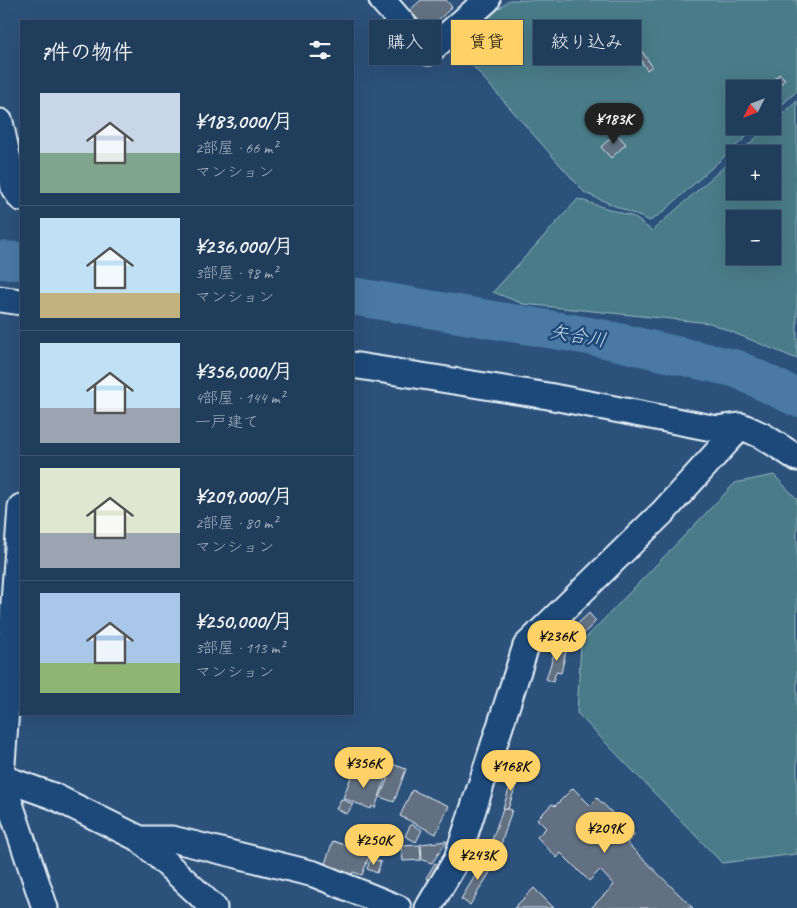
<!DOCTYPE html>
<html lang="ja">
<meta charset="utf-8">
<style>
:root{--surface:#213d5c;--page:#294462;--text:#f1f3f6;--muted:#a2aebb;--line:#3e5672;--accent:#ffd166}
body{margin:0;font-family:Caveat,"Klee One",sans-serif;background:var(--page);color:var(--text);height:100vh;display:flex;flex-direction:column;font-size:19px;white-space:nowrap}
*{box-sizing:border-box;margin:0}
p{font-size:16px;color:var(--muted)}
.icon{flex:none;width:28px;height:28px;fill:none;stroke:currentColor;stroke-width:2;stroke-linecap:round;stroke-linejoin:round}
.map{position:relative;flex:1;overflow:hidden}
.side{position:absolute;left:20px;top:20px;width:334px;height:695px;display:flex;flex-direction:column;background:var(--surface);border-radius:0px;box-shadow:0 5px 20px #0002,0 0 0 1px var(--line)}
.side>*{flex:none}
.guide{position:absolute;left:369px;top:20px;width:352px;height:45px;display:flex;gap:10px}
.needle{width:32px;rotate:228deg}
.fabs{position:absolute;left:726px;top:80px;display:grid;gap:10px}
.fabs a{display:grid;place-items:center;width:55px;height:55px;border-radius:0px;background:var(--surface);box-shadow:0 5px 20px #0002,0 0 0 1px var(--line);font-size:25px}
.price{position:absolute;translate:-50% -42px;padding:0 11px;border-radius:18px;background:var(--accent);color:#111;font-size:16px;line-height:32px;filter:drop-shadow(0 1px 2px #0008)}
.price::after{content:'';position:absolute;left:50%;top:30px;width:15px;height:11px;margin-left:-8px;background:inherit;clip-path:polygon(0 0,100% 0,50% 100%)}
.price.active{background:#222;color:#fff}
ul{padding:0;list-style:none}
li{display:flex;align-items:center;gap:15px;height:125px;padding:0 20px}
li+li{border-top:1px solid var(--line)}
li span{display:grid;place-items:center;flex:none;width:140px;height:100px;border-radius:0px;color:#555}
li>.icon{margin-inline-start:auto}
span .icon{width:60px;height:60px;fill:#fffc;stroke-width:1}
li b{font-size:21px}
h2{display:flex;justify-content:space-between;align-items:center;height:60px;padding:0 20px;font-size:21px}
.tag{padding:0 18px;border-radius:0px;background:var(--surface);box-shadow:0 5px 20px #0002,0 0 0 1px var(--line);font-size:18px;line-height:45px}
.tag.active{background:var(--accent);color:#111}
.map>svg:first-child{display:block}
</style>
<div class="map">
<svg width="797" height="908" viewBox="0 0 797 908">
<rect width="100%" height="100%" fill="#2c517b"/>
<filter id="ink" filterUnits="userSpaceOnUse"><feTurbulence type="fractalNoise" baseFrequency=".02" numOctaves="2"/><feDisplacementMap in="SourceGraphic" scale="10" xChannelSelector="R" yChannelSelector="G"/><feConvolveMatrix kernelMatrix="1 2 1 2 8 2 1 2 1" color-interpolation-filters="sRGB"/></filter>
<g filter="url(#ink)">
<path fill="#4a7c88" stroke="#99b6c0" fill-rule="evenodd" d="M509,0H797V91L773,113L772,89H735V126H758L663,212L650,221L585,193L456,47Z
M797,101V359L710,323L523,304L493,292L578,199L634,217L652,231L735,157V191H772V154H738L769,126H772L773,123ZM735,219H772V256H735Z
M774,475L797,499V854L722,863L577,713L581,643L735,483Z"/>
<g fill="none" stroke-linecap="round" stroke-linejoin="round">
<path stroke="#4879a4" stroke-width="38" d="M0,260L21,261
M352,296L601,338L737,369L797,398"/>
</g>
<path fill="#626f81" stroke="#e8f1f8" d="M421,0H446L452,7L430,28L425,22L421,25L408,12Z
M638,46L652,66L647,70L633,49Z
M779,74L785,79L772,93V89H766Z
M616,133L626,144L611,158L601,147Z
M589,613L596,621L571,647L563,638Z
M557,644L567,647L561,673L556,672L553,682L546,679Z
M381,760L406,769L394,802L380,797L388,778L376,774Z
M354,769L385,780L375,808L372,806L371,809L343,798Z
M514,774L519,776L508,809L503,808Z
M573,788L590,805L597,798L635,835L627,843L693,908H591L614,885L600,870L589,881L561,853L557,858L537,837L546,828L537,819L552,804L555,806Z
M412,790L449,806L436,834L400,816Z
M341,799L353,804L347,814L336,809Z
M503,808L512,810L497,857L487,855Z
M411,824L422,830L416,842L405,836Z
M333,841L370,854L362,875L353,872L351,879L323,869Z
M447,841L432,863L422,860L421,844Z
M420,845L421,860L403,861L401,846Z
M371,858L381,862L377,873L367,869Z
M486,858L495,864L470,905L461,899Z
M435,863L442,867L432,882L426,878Z
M534,888L554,908H514Z"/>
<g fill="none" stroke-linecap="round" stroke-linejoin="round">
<g stroke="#e8f1f8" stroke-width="29">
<path id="street" d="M382,0L428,52L487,0
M0,122L14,188L21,198
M0,299L21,302
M352,365L548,396L717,429L741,426L763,436L797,458
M21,507L1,777L45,908
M0,777L53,796L140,839L214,908
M140,839H172L314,874L398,908
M428,908L457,859L526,646L664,511L741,426"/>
</g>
<use href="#street" stroke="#1f4a7a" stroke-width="25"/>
</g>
</g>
<g text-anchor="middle" stroke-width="5" stroke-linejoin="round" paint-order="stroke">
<g font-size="19" font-style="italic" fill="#d0dfeb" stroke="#1f4a7a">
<text transform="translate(578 335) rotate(10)" y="7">矢合川</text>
</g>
</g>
</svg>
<div class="fabs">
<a><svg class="needle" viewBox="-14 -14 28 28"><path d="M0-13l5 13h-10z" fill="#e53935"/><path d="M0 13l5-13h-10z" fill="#a2aebb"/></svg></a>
<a>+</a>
<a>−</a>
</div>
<b class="price active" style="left:614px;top:145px">¥183K</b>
<b class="price" style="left:557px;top:662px">¥236K</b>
<b class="price" style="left:364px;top:789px">¥356K</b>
<b class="price" style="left:511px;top:792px">¥168K</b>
<b class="price" style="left:605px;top:854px">¥209K</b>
<b class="price" style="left:374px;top:866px">¥250K</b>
<b class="price" style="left:478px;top:881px">¥243K</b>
<div class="guide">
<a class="tag">購入</a>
<a class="tag active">賃貸</a>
<a class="tag">絞り込み</a>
</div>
<section class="side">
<h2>7件の物件<svg class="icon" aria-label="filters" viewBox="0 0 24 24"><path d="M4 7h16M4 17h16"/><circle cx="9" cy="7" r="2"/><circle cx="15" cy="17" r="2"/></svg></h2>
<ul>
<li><span style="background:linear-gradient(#c9d6e8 60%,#7fa58c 0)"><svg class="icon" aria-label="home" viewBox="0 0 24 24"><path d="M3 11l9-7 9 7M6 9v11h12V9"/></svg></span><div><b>¥183,000/月</b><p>2部屋 · 66 m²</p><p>マンション</p></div></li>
<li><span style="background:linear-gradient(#bfe0f5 75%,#c2b280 0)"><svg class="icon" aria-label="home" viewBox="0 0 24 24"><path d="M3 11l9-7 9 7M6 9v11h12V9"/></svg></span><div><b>¥236,000/月</b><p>3部屋 · 98 m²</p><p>マンション</p></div></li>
<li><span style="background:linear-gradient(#bfe0f5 65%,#9aa5b1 0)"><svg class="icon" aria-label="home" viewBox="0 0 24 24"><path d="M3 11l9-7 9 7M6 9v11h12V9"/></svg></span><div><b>¥356,000/月</b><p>4部屋 · 144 m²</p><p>一戸建て</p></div></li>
<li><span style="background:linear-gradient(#dfe7d0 65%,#9aa5b1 0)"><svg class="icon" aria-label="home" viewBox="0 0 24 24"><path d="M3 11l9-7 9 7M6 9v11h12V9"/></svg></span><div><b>¥209,000/月</b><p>2部屋 · 80 m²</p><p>マンション</p></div></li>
<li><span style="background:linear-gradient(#a9c7e8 70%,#8fb573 0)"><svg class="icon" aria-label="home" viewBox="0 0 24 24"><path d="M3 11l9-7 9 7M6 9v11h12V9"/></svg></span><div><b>¥250,000/月</b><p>3部屋 · 113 m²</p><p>マンション</p></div></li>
</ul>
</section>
</div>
